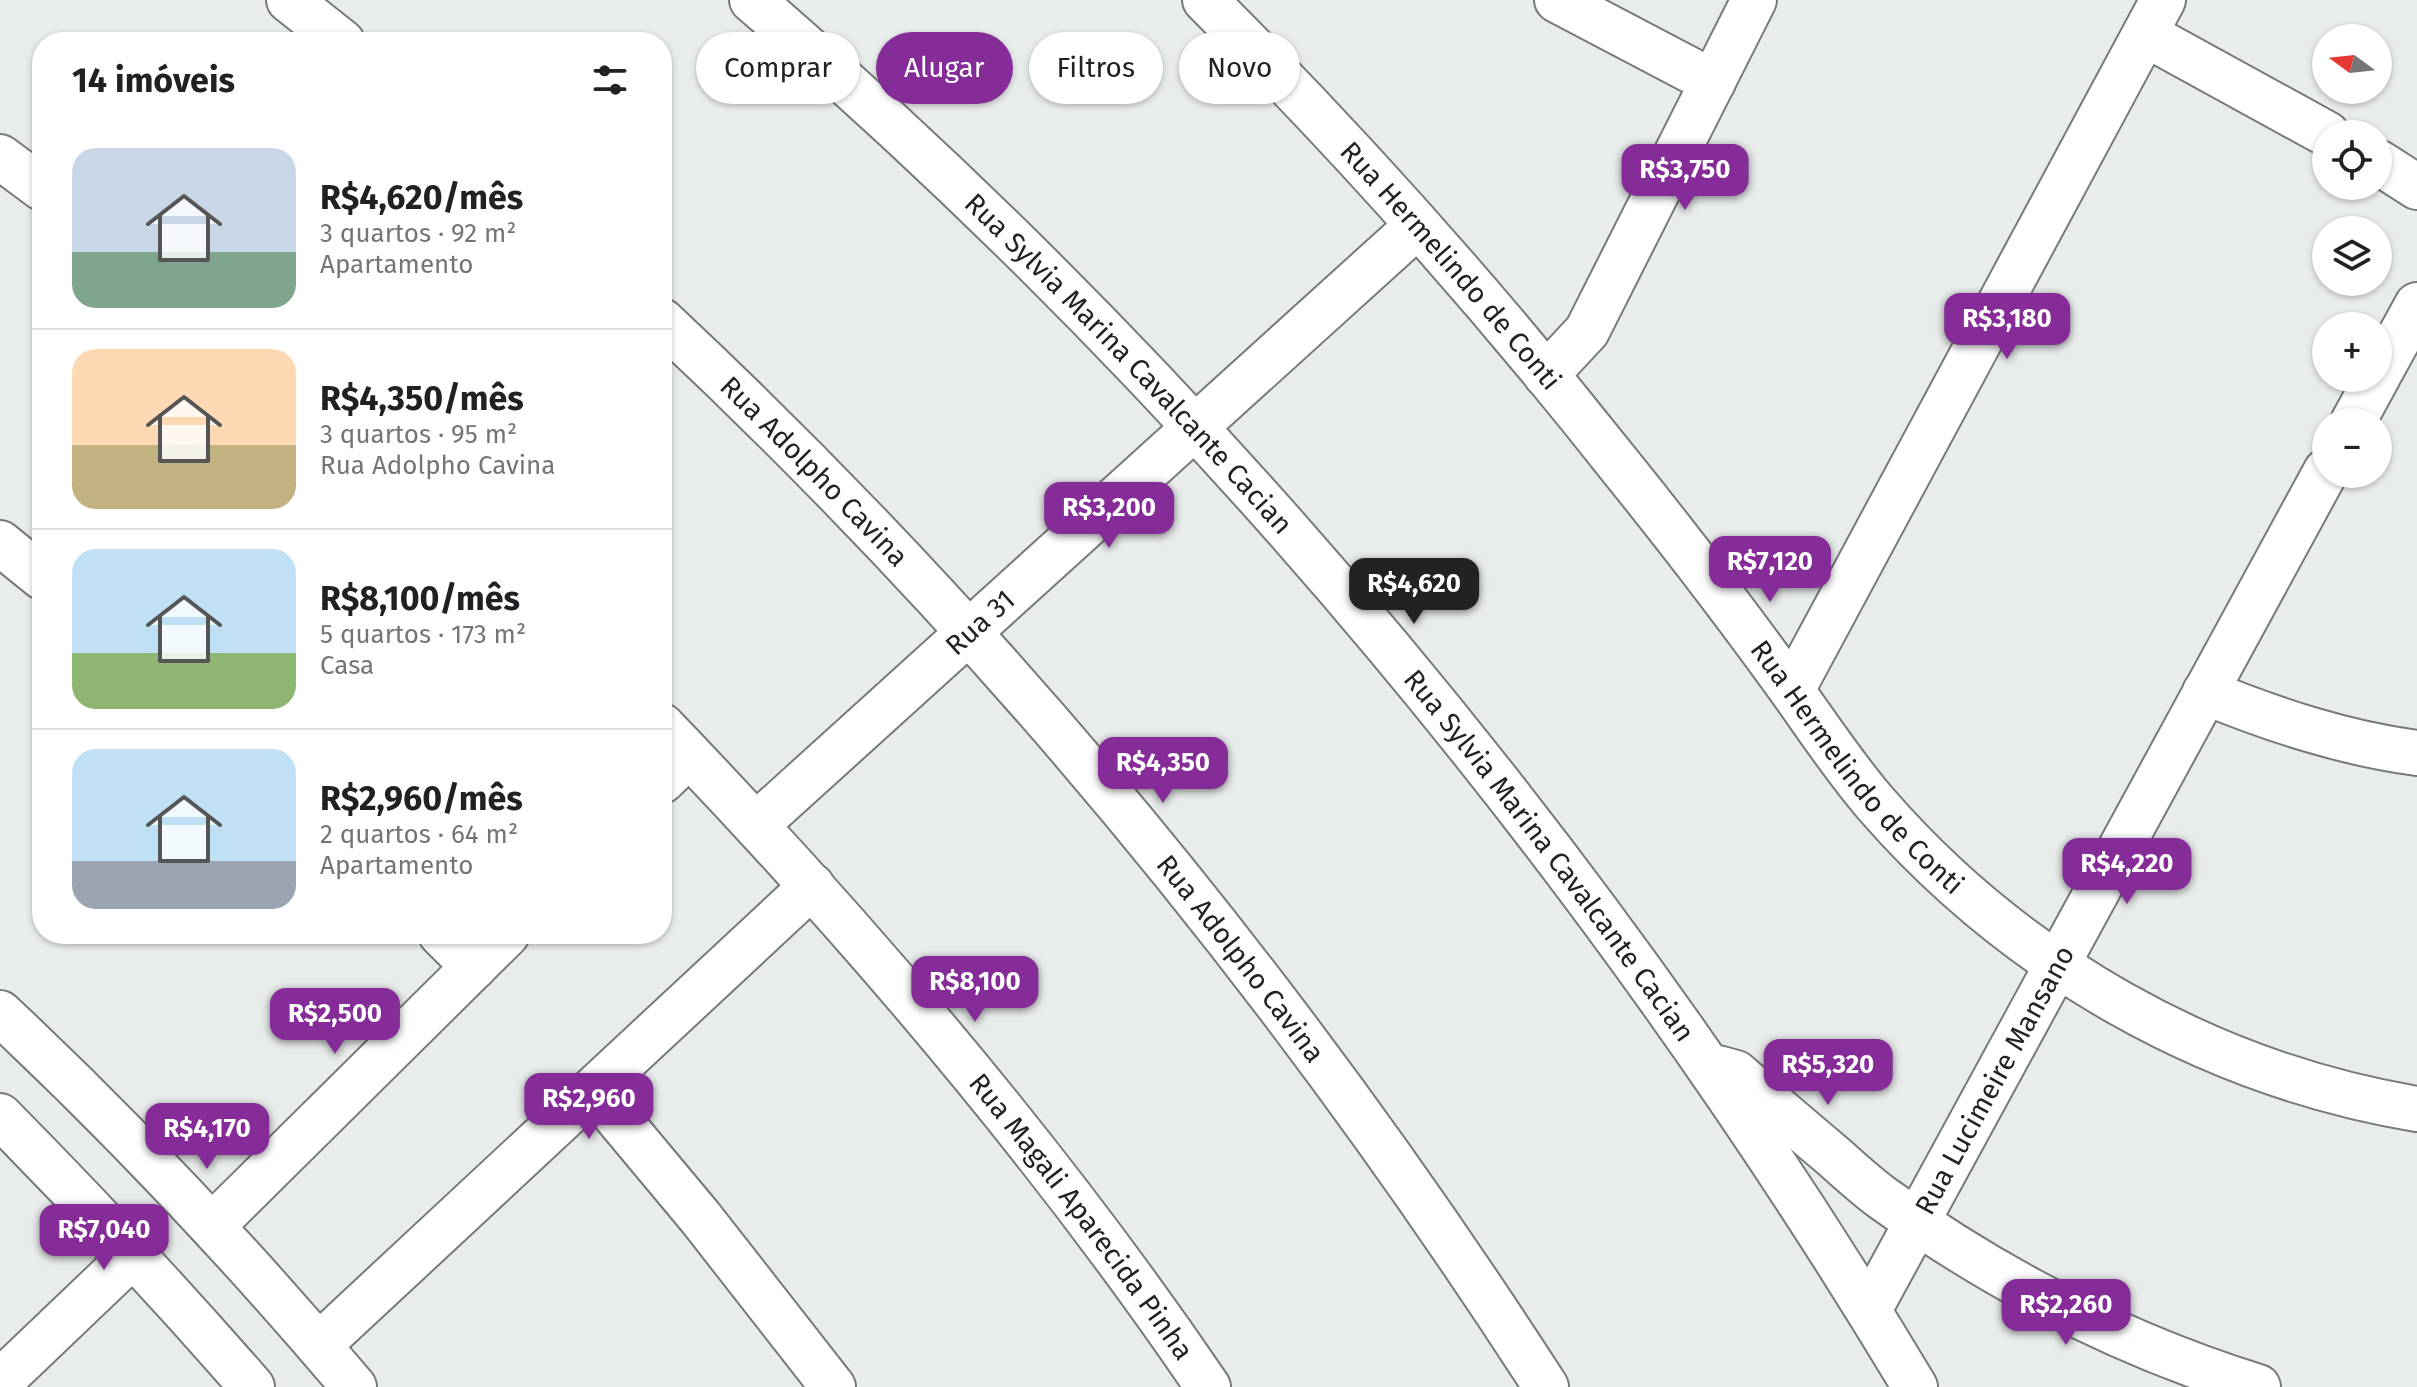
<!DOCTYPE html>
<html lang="pt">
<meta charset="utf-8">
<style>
:root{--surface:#fff;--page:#f6f6f6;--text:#202124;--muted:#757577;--line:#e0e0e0;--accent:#862c98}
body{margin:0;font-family:"Fira Sans",sans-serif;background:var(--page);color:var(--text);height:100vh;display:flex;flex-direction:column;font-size:30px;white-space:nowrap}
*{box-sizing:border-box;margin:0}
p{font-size:26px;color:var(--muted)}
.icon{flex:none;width:44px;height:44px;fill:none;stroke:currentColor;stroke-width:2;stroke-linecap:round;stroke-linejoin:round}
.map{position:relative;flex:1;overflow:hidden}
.drawer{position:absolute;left:32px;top:32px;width:640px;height:912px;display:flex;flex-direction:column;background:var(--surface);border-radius:32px;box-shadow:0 2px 6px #0004}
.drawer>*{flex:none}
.guide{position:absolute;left:696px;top:32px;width:760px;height:72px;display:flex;gap:16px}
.needle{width:52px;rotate:285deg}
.tools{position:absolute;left:2312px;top:24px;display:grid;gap:16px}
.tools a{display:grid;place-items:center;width:80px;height:80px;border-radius:50%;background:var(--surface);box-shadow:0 2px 6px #0004;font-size:40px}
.price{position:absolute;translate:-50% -68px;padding:0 18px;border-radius:16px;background:var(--accent);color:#fff;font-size:26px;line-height:52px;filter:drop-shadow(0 2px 4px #0008)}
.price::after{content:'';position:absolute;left:50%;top:48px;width:24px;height:18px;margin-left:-12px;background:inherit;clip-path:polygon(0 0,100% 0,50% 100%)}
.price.on{background:#222;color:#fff}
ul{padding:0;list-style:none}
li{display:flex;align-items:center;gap:24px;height:200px;padding:0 40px}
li+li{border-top:2px solid var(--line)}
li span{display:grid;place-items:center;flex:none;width:224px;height:160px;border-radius:24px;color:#555}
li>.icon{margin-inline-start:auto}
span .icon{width:96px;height:96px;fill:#fffc;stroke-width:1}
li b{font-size:34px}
h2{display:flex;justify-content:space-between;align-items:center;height:96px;padding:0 40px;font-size:34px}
.pill{padding:0 28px;border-radius:36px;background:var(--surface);box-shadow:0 2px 6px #0004;font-size:28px;line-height:72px}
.pill.on{background:var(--accent);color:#fff}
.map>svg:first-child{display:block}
</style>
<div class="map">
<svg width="2417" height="1387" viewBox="0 0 2417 1387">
<rect width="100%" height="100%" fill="#e8eceb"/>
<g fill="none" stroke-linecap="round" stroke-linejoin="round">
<g stroke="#777a7a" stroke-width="48">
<g id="minor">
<path d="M289,0L342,42"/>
<path id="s1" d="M752,0C1208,392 1606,872 1915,1387"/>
<path id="s2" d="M1205,0C1353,147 1492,304 1621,467C1679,539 1736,613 1790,688C1818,727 1844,767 1876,804C2015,964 2208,1074 2417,1109"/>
<path d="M1557,0L1713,82"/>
<path d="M2145,34L2327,134"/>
<path d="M0,157L42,188"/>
<path d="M2378,162L2417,187"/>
<path id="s3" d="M662,321C1001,638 1295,998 1546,1387"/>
<path d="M1546,375L1587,331L1754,0"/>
<path d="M2378,376L2417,305"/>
<path d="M2353,422L2377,378"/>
<path d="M0,543L42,577"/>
<path d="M1792,690L2163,0"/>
<path d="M2205,692C2274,720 2343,743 2417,753"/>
<path id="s4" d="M662,726C860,932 1047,1150 1208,1387"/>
<path d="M662,781L689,755"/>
<path id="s5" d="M756,825L1417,226"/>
<path d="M441,934L474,967"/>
<path d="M0,1013C126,1131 243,1256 354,1387"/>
<path d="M1718,1068L1736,1073C1768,1101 1801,1129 1833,1156C1850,1171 1866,1186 1884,1199C1998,1281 2124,1345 2258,1387"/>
<path d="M594,1090L700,1217L833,1387"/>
<path d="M0,1116C87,1204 171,1294 252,1387"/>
<path d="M212,1226L507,934"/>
<path id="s6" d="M1869,1310L2326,471"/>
<path d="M319,1345L812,886"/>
<path d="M0,1382L134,1254"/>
</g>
</g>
<use href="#minor" stroke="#fff" stroke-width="44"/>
</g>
<g text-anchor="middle" stroke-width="8" stroke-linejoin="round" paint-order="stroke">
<g font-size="28" fill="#212322" stroke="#f5f9f9">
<text dy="10" stroke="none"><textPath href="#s2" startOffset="362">Rua Hermelindo de Conti</textPath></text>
<text dy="10" stroke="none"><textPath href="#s1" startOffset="524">Rua Sylvia Marina Cavalcante Cacian</textPath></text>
<text dy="10" stroke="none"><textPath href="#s3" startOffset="214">Rua Adolpho Cavina</textPath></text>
<text dy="10" stroke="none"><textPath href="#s5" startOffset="302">Rua 31</textPath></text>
<text dy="10" stroke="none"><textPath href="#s2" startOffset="1008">Rua Hermelindo de Conti</textPath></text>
<text dy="10" stroke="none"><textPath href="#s1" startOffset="1172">Rua Sylvia Marina Cavalcante Cacian</textPath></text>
<text dy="10" stroke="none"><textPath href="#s3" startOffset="862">Rua Adolpho Cavina</textPath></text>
<text dy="10" stroke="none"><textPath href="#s6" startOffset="262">Rua Lucimeire Mansano</textPath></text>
<text dy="10" stroke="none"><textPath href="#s4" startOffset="646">Rua Magali Aparecida Pinha</textPath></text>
</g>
</g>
</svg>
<div class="tools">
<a><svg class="needle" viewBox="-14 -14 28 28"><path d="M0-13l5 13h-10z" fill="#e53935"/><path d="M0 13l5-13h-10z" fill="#757577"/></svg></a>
<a><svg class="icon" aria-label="locate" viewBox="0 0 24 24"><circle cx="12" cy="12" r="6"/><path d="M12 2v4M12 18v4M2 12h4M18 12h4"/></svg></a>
<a><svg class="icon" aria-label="layers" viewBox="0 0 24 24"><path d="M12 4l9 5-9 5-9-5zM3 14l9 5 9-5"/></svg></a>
<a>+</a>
<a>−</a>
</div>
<b class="price" style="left:1685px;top:212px">R$3,750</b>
<b class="price" style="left:2007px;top:361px">R$3,180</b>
<b class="price" style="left:1109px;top:550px">R$3,200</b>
<b class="price" style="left:1770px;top:604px">R$7,120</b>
<b class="price on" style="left:1414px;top:626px">R$4,620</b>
<b class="price" style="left:1163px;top:805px">R$4,350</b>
<b class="price" style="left:2127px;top:906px">R$4,220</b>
<b class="price" style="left:975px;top:1024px">R$8,100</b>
<b class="price" style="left:335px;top:1056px">R$2,500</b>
<b class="price" style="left:1828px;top:1107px">R$5,320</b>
<b class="price" style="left:589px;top:1141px">R$2,960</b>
<b class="price" style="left:207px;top:1171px">R$4,170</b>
<b class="price" style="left:104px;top:1272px">R$7,040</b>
<b class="price" style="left:2066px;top:1347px">R$2,260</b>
<div class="guide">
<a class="pill">Comprar</a>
<a class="pill on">Alugar</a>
<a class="pill">Filtros</a>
<a class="pill">Novo</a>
</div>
<section class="drawer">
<h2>14 imóveis<svg class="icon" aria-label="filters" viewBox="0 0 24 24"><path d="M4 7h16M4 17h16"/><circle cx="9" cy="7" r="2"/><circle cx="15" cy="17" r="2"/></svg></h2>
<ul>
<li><span style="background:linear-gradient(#c9d6e8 65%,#7fa58c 0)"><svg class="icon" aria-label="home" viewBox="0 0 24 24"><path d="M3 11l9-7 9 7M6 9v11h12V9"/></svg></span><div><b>R$4,620/mês</b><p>3 quartos · 92 m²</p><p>Apartamento</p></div></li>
<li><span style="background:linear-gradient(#ffd9b3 60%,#c2b280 0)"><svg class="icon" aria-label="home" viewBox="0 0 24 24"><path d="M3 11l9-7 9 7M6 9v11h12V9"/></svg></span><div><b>R$4,350/mês</b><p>3 quartos · 95 m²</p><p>Rua Adolpho Cavina</p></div></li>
<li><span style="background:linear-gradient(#bfe0f5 65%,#8fb573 0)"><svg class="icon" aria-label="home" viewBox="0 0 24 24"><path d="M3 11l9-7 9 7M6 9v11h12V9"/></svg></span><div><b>R$8,100/mês</b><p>5 quartos · 173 m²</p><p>Casa</p></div></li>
<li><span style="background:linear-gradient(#bfe0f5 70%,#9aa5b1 0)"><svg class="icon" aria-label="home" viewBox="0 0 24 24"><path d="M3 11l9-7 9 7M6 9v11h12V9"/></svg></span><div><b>R$2,960/mês</b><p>2 quartos · 64 m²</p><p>Apartamento</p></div></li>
</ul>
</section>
</div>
